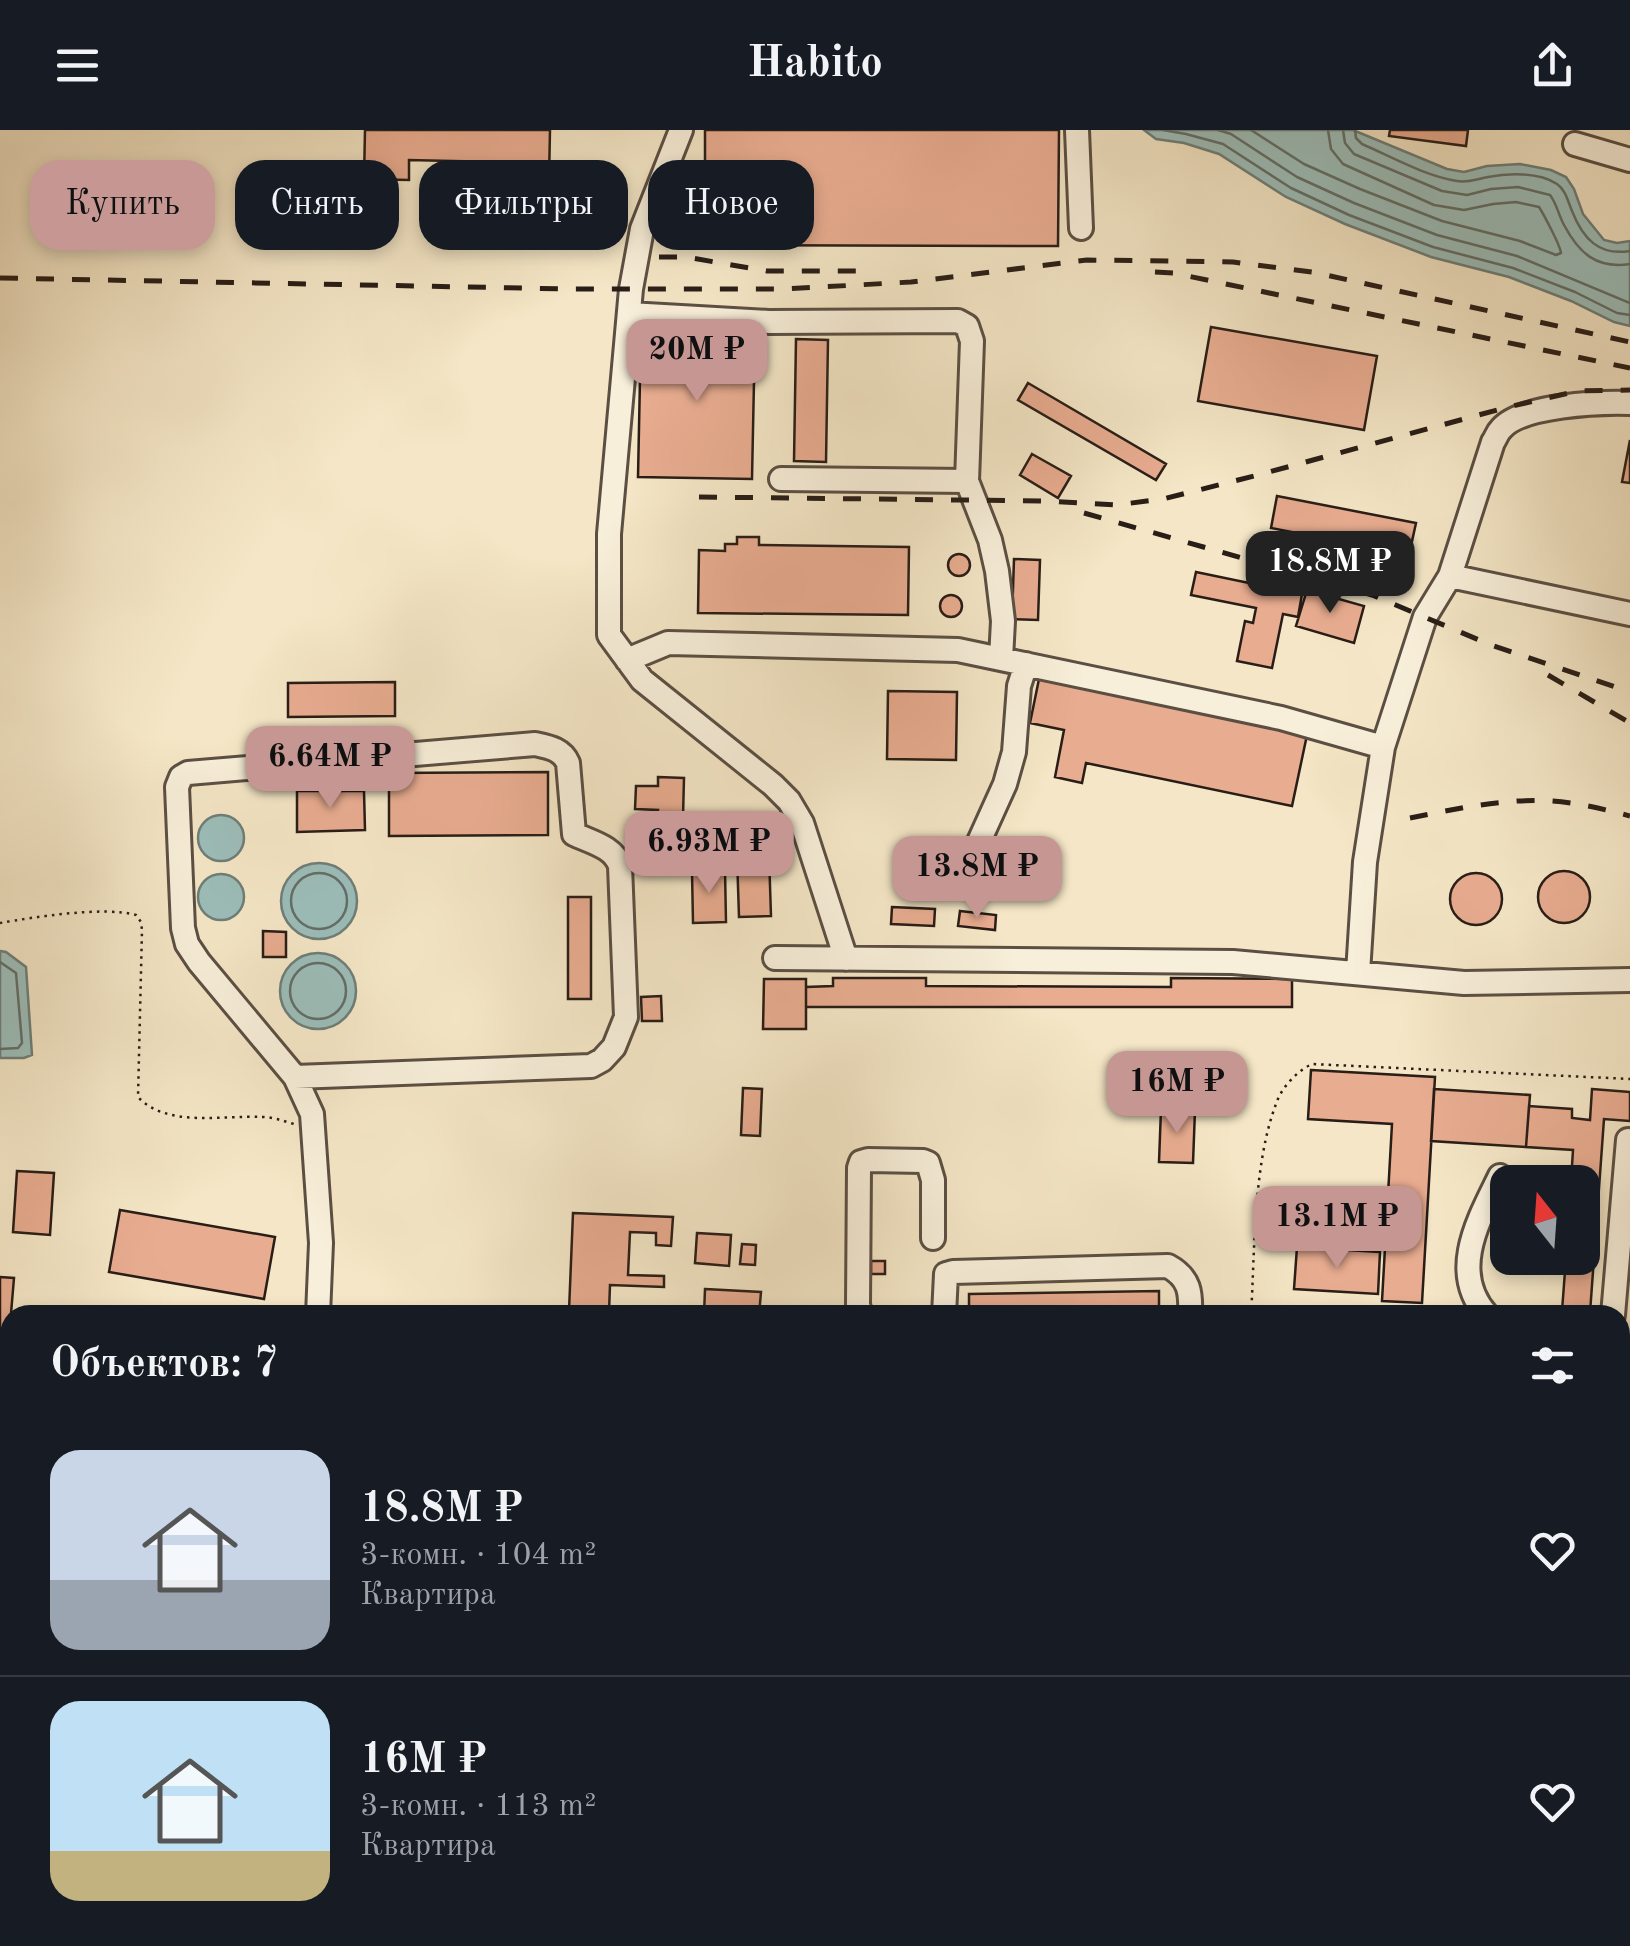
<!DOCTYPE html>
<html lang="ru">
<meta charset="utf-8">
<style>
:root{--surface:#171b24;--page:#242831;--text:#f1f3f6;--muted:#9ea1a6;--line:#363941;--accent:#c59692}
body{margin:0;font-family:"Old Standard TT",serif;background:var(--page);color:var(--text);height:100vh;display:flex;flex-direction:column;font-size:38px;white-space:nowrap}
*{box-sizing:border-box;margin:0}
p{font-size:32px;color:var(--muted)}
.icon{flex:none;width:55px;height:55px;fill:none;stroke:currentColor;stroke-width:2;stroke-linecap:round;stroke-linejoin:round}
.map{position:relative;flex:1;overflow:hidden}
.side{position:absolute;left:0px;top:1175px;width:1630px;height:642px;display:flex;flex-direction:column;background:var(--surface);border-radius:30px 30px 0 0;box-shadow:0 5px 15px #0003}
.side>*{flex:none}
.top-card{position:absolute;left:30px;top:30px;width:1000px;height:90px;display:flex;gap:20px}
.needle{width:65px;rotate:343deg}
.tools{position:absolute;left:1490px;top:1035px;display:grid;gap:20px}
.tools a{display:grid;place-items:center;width:110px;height:110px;border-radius:20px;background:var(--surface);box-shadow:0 5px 15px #0003;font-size:50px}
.price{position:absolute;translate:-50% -85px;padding:0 22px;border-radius:20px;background:var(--accent);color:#111;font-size:32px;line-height:65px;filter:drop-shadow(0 2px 5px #0008)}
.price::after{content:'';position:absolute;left:50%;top:60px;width:30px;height:22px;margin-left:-15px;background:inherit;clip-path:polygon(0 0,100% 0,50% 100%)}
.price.on{background:#222;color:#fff}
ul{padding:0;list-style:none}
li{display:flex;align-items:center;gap:30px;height:250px;padding:0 50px}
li+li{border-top:2px solid var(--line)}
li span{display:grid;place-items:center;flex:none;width:280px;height:200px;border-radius:30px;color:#555}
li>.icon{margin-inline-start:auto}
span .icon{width:120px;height:120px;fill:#fffc;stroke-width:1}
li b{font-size:42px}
h2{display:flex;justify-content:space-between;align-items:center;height:120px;padding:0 50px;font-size:42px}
.tag{padding:0 35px;border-radius:30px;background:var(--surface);box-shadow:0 5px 15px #0003;font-size:35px;line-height:90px}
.tag.on{background:var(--accent);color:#111}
header{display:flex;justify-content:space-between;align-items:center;height:130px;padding:0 50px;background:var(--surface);font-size:45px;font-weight:800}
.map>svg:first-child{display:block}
</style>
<header><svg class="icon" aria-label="menu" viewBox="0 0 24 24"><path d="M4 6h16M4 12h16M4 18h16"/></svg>Habito<svg class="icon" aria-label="share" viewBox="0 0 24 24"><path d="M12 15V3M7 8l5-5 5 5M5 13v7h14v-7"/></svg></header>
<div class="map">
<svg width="1630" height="1816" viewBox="0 0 1630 1816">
<rect width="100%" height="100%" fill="#f4e6c6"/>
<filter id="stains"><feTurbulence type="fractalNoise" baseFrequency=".002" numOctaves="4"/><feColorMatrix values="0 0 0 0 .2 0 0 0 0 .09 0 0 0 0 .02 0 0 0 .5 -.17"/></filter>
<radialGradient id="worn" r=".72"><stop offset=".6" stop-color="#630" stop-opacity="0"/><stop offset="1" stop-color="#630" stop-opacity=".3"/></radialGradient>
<path fill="#9cbeba" stroke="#6e7e79" stroke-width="2.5" d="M1144,0H1353L1447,39L1464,42L1487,36L1520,34L1551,40L1566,47L1574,59L1583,84L1604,110L1617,113L1630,111V196L1614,192L1571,171L1509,147L1431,127L1345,94L1286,67L1219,24L1184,13L1156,9Z
M198 708a23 23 0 1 1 46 0a23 23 0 1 1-46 0Z
M281 771a38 38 0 1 1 76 0a38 38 0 1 1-76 0Z
M198 767a23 23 0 1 1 46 0a23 23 0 1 1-46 0Z
M0,821L6,822L26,837L32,925L24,928H0Z
M280 861a38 38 0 1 1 76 0a38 38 0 1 1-76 0Z"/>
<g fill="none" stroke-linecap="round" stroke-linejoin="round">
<path stroke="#626e68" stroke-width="2.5" d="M1163,0L1186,4L1223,14L1291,58L1349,85L1433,117L1513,138L1575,162L1617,183L1630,185
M1218,0L1231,4L1297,47L1354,73L1437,105L1517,126L1630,173
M1251,0L1304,34L1360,59L1442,91L1520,111L1556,125L1561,123C1560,115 1544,85 1539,77L1516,72L1493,74L1464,80L1434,75L1343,34L1331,19L1328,0
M1343,0L1345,13L1354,24L1442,61L1467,65L1491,59L1518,57L1550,65C1557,74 1558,84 1564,95C1579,123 1596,139 1630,134
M1355,0L1356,8L1362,14C1392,27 1425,46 1457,51C1468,53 1477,49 1488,47C1508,43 1539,42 1557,54C1566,60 1568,72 1572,81C1583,109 1599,126 1630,121
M291 771a28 28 0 1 1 56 0a28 28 0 1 1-56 0Z
M0,832L16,843L22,913L18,918L0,919
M290 861a28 28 0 1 1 56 0a28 28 0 1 1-56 0Z"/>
</g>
<path fill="#e8ac90" stroke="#281d17" stroke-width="2.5" d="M365,0H550L549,50L495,49L496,32L409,30V50L364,49Z
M705,0H1059L1058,116L705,115Z
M1390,0H1468L1466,16L1389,6Z
M1211,197L1377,226L1364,300L1198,271Z
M641,200L755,202L752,349L638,347Z
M796,209L828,210L826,332L794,331Z
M1028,253L1166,334L1156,350L1018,270Z
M1630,310V353L1622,352Z
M1032,324L1071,346L1058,368L1020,345Z
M1277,366L1416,393L1409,425L1271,398Z
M737,407H759V415L909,417L908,485L698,483L699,420L725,421V414H737Z
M948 435a11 11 0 1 1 22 0a11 11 0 1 1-22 0Z
M1014,429L1040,430L1038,490L1012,489Z
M1196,442L1302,464L1298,487L1283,484L1272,538L1237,531L1245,491L1253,493L1256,478L1191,465Z
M1307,460L1364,476L1354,513L1296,496Z
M940 476a11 11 0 1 1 22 0a11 11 0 1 1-22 0Z
M1039,549L1307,605L1292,676L1086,633L1082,653L1055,647L1064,600L1030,593Z
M395,552V586L288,587V553Z
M888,561L957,562L956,630L887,629Z
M548,642V705L389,706V643Z
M658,647L684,648L683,687L657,686L658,680L635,679L636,656H658Z
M297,661H364L365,700L297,702Z
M769,725L771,786L739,787L737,726Z
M725,740L726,792L693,793L692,741Z
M1538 767a26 26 0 1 1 52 0a26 26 0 1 1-52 0Z
M1450 769a26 26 0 1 1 52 0a26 26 0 1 1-52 0Z
M568,767H591V869H568Z
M892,777L935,779L934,796L891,794Z
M960,781L996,785L995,800L958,796Z
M263,801L286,802V827H263Z
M833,848H926V856L1171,857V848L1292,849V877H806V857L833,856Z
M764,849H806V899H763Z
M661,866L662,891H642L641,867Z
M1311,940L1435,947L1422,1173L1382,1171L1392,994L1308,989Z
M743,958L762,959L760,1006L741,1005Z
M1434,959L1530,965L1526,1017L1431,1011Z
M1592,959L1630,962V991L1604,989L1590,1183L1562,1181L1566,1128H1582V1052H1571L1573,1020L1526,1017L1529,976L1572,979V988L1590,990Z
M1161,979L1195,980L1193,1033L1159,1032Z
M17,1041L54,1043L50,1105L13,1102Z
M120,1080L275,1107L264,1169L109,1142Z
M573,1083L673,1087L671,1116L656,1115V1103L630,1102L628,1145L664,1146V1157L610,1155L609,1182L569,1181Z
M697,1103L731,1105L729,1136L695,1133Z
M742,1114L756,1115L755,1135L740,1134Z
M1297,1117L1380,1122L1378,1164L1294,1159Z
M871,1131H885V1144H871Z
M0,1147L14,1148L4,1267H0Z
M705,1159L761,1162L759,1185H704Z
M1159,1161V1185H969V1164Z
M1620,1266H1630V1301H1620Z
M0,1350L10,1352V1368L0,1417Z
M0,1495L10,1497V1579L0,1578Z
M0,1680L10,1682L9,1708L0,1707Z
M1620,1772H1630V1800H1620Z
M1128,1808H1205V1810L1128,1812Z"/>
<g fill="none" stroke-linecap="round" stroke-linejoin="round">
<g stroke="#5b4f43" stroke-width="28">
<path id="minor" d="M681,0L642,99L631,159L609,404V505L642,550L773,655L789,671L802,693L846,829
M1077,0L1081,98
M1575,14L1630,30
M629,184L769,192L958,191L967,196L972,211L967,351L990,410L997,441L1003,491L1001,529
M781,349L967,351
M1450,446L1630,484
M627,530L668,513L958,520L1281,588L1383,617
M972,727L1005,654L1014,622L1019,556L1026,534
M775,828L1233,832L1464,853L1630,850
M1358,843L1365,732L1383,617L1425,487L1450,446L1493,312C1496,308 1497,303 1501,299C1521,275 1600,272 1630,273
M295,947L591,936L602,930L614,917L626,887L620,736C614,717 591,712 574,704L568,633C562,619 549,617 535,614L188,643L181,647L177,657L183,798L187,814L199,832L295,947L312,984L321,1113L318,1185
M861,1185L858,1175L859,1038L861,1032L868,1030L923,1031L928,1033L933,1050V1108
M944,1185L946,1144L953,1142L1168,1136C1190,1148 1191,1163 1190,1185
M1487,1185C1448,1142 1479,1089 1500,1046
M1613,1185L1628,1010
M0,1669L10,1671
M236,1808L279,1816
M1012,1808V1816
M138,1816L140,1808"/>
</g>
<g stroke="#281d17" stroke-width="35">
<path id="major" d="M0,1314L10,1316
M1620,1344H1630"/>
</g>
<path stroke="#281d17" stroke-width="2.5" stroke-dasharray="2.5 5" stroke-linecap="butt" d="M0,793C35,787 103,776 136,785L141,792L142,800L138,967C167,998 223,985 262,987C273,987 283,991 294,994
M1251,1185C1255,1120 1253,1035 1276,974C1281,958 1297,941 1312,934L1630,949
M565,1816L568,1808"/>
<use href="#minor" stroke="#f8efda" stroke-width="22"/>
<use href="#major" stroke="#eac383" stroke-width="30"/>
<path stroke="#281d17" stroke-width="5" stroke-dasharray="18 18" stroke-linecap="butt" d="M659,127H686L767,141H865
M1155,142L1173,143L1630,238
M0,148L572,159H785L911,152L1087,130L1233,132L1312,142L1630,212
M699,367L1045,371L1116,375L1163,369L1258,345L1508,277L1578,261L1630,260
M1084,383L1372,465L1491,515L1630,562
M1548,545L1630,593
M1410,688C1456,679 1505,668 1552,671C1578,673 1604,679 1630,686"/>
</g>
<rect width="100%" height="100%" filter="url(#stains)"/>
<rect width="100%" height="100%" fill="url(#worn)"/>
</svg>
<div class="tools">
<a><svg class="needle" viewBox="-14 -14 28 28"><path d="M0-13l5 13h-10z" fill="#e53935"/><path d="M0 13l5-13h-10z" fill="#9ea1a6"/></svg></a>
</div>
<b class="price" style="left:697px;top:274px">20M ₽</b>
<b class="price on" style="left:1330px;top:486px">18.8M ₽</b>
<b class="price" style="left:330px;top:681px">6.64M ₽</b>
<b class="price" style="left:709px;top:766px">6.93M ₽</b>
<b class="price" style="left:977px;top:791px">13.8M ₽</b>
<b class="price" style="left:1177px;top:1006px">16M ₽</b>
<b class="price" style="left:1337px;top:1141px">13.1M ₽</b>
<div class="top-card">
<a class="tag on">Купить</a>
<a class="tag">Снять</a>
<a class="tag">Фильтры</a>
<a class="tag">Новое</a>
</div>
<section class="side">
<h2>Объектов: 7<svg class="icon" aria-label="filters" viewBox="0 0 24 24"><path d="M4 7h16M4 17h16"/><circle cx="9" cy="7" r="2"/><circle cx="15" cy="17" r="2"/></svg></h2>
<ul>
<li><span style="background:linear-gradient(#c9d6e8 65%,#9aa5b1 0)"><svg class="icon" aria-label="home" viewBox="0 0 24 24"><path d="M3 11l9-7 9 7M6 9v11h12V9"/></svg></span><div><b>18.8M ₽</b><p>3-комн. · 104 m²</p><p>Квартира</p></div><svg class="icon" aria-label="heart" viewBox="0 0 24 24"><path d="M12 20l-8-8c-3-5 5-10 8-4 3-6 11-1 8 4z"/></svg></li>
<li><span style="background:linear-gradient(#bfe0f5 75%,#c2b280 0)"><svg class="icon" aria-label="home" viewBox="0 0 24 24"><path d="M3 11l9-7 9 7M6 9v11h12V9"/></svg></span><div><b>16M ₽</b><p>3-комн. · 113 m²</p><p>Квартира</p></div><svg class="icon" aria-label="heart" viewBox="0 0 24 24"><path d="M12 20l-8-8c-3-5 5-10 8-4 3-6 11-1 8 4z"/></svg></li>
</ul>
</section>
</div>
